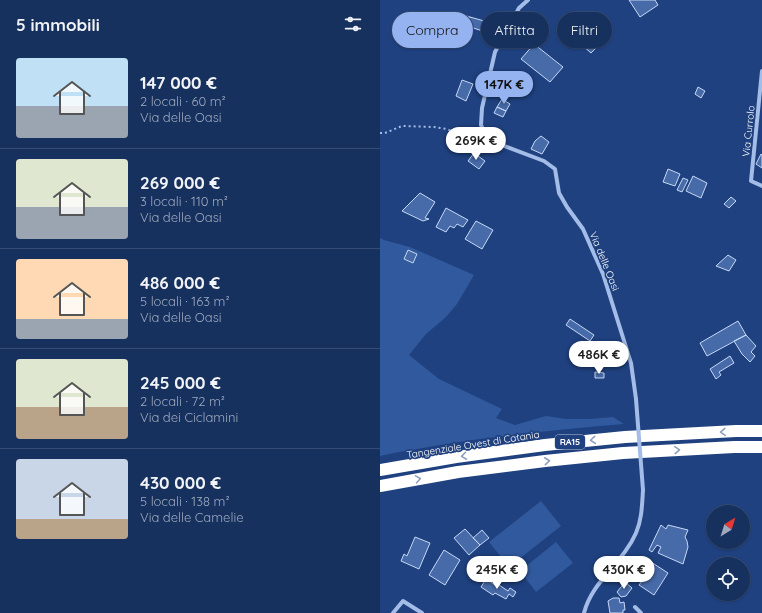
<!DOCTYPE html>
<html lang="it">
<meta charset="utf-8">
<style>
:root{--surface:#17315f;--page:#243d68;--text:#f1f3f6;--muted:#9ea9bd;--line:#364c74;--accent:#95b2f1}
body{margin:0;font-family:Quicksand,sans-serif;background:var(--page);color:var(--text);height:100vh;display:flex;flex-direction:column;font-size:15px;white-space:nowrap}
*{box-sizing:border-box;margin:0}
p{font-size:13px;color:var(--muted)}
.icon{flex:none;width:22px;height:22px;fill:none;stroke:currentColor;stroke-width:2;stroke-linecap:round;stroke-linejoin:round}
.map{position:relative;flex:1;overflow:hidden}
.details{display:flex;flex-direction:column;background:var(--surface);width:380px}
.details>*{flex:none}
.banner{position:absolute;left:12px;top:12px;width:310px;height:36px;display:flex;gap:8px}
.needle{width:26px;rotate:38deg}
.tools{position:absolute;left:326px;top:505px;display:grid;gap:8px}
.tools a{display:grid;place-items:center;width:44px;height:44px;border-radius:50%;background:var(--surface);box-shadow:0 1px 3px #0004,0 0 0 1px var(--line);font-size:20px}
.price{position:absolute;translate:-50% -34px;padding:0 9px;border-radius:14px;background:#fff;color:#222;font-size:13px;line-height:26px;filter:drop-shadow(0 1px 2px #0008)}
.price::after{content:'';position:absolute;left:50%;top:24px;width:12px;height:9px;margin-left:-6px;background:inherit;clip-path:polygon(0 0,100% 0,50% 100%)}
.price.current{background:var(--accent);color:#111}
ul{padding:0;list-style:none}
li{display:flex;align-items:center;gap:12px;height:100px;padding:0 16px}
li+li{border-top:1px solid var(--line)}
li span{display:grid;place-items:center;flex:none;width:112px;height:80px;border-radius:4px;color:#555}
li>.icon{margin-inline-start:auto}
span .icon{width:48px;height:48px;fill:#fffc;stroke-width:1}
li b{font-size:17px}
h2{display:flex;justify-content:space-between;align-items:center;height:48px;padding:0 16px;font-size:17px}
.pill{padding:0 14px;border-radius:18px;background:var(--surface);box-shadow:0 1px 3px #0004,0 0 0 1px var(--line);font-size:14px;line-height:36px}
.pill.current{background:var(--accent);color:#111}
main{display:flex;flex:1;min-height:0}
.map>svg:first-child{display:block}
</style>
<main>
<section class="details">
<h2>5 immobili<svg class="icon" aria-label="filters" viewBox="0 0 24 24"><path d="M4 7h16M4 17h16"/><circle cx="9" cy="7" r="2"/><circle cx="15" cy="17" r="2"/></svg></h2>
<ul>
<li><span style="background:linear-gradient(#bfe0f5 60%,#9aa5b1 0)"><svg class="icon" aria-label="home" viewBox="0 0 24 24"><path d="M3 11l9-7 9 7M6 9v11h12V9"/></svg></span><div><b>147 000 €</b><p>2 locali · 60 m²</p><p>Via delle Oasi</p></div></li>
<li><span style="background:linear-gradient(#dfe7d0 60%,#9aa5b1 0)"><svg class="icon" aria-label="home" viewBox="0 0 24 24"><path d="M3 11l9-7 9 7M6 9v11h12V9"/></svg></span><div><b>269 000 €</b><p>3 locali · 110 m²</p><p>Via delle Oasi</p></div></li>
<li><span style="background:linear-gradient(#ffd9b3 75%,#9aa5b1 0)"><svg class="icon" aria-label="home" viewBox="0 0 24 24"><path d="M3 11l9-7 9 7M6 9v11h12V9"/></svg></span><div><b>486 000 €</b><p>5 locali · 163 m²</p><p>Via delle Oasi</p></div></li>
<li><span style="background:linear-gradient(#dfe7d0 60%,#b9a48a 0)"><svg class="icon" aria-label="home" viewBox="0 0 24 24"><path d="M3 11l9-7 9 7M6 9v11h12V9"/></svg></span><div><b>245 000 €</b><p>2 locali · 72 m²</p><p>Via dei Ciclamini</p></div></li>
<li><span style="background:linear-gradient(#c9d6e8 75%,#b9a48a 0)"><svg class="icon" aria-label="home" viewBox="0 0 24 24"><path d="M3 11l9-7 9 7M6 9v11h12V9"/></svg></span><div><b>430 000 €</b><p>5 locali · 138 m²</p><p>Via delle Camelie</p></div></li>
</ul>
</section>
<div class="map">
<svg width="382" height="613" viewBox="0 0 382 613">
<rect width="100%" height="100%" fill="#1f417f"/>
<path fill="#31599d" d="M0,238L4,240L30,247L94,275L77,304L66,317L46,334L29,355L59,379L122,409L116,418L135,425L166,416L186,419H209L233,417L244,424C184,429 125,435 66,444C44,448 22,451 0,456Z
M161,501L181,526L129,567L109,542Z
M176,542L193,563L156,592L140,571Z"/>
<path fill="#476aa8" stroke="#c6d8f6" d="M249,0H275L278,5L260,17Z
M74,12L90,17L85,31L70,26Z
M90,17L115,24L112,34L87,26Z
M203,25L222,42L211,53L193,37Z
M154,44L183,67L170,82L141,59Z
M82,80L93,84L86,101L76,96Z
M318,87L325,91L321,98L315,94Z
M122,99L130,104L126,111L117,107Z
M117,107L126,111L123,117L114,113Z
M161,136L169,142L162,154L151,149L155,141Z
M94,153L105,161L99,169L88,161Z
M381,154L382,155V168L376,164Z
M288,169L300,174L295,186L283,182Z
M313,176L327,183L321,198L306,191Z
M303,178L308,180L302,192L297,190Z
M40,193L55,202L45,218L49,219L43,221L22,211Z
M351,197L356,201L349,208L344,204Z
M66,208L88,220L83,227L77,224L74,228L70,226L66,232L56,227Z
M96,221L113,230L102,249L85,239Z
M28,250L37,254L33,263L24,259Z
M348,255L356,260L349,271L336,266Z
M190,319L214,335L210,341L186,325Z
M358,321L366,335L327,356L320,343Z
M366,335L376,346L371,352L375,356L370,362L362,354L354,341Z
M350,356L354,363L339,372L341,375L336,379L330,369Z
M215,372L224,373V378H215Z
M281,525L286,529L288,525L308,530L305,537L307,541L308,547L303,564L278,553L281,547L277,545L272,552L269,550Z
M85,529L100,545L89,555L74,538Z
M102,530L109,538L100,545L93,538Z
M35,537L50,543L39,569L21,561L24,554L27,556Z
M64,550L80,560L65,585L49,575Z
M271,562L288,573L274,595L259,585L267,574L264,573Z
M106,579L118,587L119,585L128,591L130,588L136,592L133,597L129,594L126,599L115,593L113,595L101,587Z
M245,582L252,588L246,596L241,597L237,592Z
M233,598H239L240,603L244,602L245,610H243V613H230L228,601Z"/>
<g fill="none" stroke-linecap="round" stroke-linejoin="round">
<path stroke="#a3bce8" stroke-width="2" stroke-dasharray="2 3" stroke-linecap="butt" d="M0,133H5L22,126L54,127L67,129L76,133L88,132L96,128"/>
<path stroke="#a3bce8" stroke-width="4" d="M148,0L139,8L115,52L102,108L101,125L109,142L119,144L164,161L175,169L179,193L187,207L203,229L223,274L251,363L256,399
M382,71L371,181L382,186
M255,607L261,613
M13,613L23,601L42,613
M204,613C212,581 243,563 256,533C262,519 262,505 263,490"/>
<path stroke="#fff" stroke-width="12" d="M0,470L76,457L165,445L245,437L356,431H382
M0,486L78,472L165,461L243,453L354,447H382"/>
<path stroke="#a3bce8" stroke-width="4" d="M256,399L263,490"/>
</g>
<defs><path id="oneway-chevron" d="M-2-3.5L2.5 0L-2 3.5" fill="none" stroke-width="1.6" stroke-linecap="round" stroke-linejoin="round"/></defs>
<g stroke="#8fa0bf">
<use href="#oneway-chevron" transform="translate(343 432) rotate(177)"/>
<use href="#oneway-chevron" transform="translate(213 440) rotate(175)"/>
<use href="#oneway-chevron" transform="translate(297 450) rotate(-3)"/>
<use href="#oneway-chevron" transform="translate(84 456) rotate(172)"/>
<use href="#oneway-chevron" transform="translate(167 461) rotate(-6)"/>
<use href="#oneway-chevron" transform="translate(38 479) rotate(-10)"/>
</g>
<g text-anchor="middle" stroke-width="3.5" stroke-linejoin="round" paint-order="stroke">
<rect fill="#1f417f" stroke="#bcc6d9" stroke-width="1" x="175" y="435" width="30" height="14" rx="3"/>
<g font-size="9" font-weight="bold" fill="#fff">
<text x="190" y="445">RA15</text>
</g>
<g font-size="10" fill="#fff" stroke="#1f417f">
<text transform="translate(368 131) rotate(-84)" y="4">Via Currolo</text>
<text transform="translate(225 261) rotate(68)" y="4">Via delle Oasi</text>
<text transform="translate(93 444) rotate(-9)" y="4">Tangenziale Ovest di Catania</text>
</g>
</g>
</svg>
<div class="tools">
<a><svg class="needle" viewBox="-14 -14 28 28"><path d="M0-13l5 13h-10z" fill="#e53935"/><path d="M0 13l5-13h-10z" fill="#9ea9bd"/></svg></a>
<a><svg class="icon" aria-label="locate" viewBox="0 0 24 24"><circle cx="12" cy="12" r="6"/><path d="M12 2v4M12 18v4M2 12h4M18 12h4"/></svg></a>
</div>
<b class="price current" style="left:124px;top:105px">147K €</b>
<b class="price" style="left:96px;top:161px">269K €</b>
<b class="price" style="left:219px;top:375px">486K €</b>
<b class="price" style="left:117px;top:590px">245K €</b>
<b class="price" style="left:244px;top:590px">430K €</b>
<div class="banner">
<a class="pill current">Compra</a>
<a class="pill">Affitta</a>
<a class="pill">Filtri</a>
</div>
</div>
</main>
